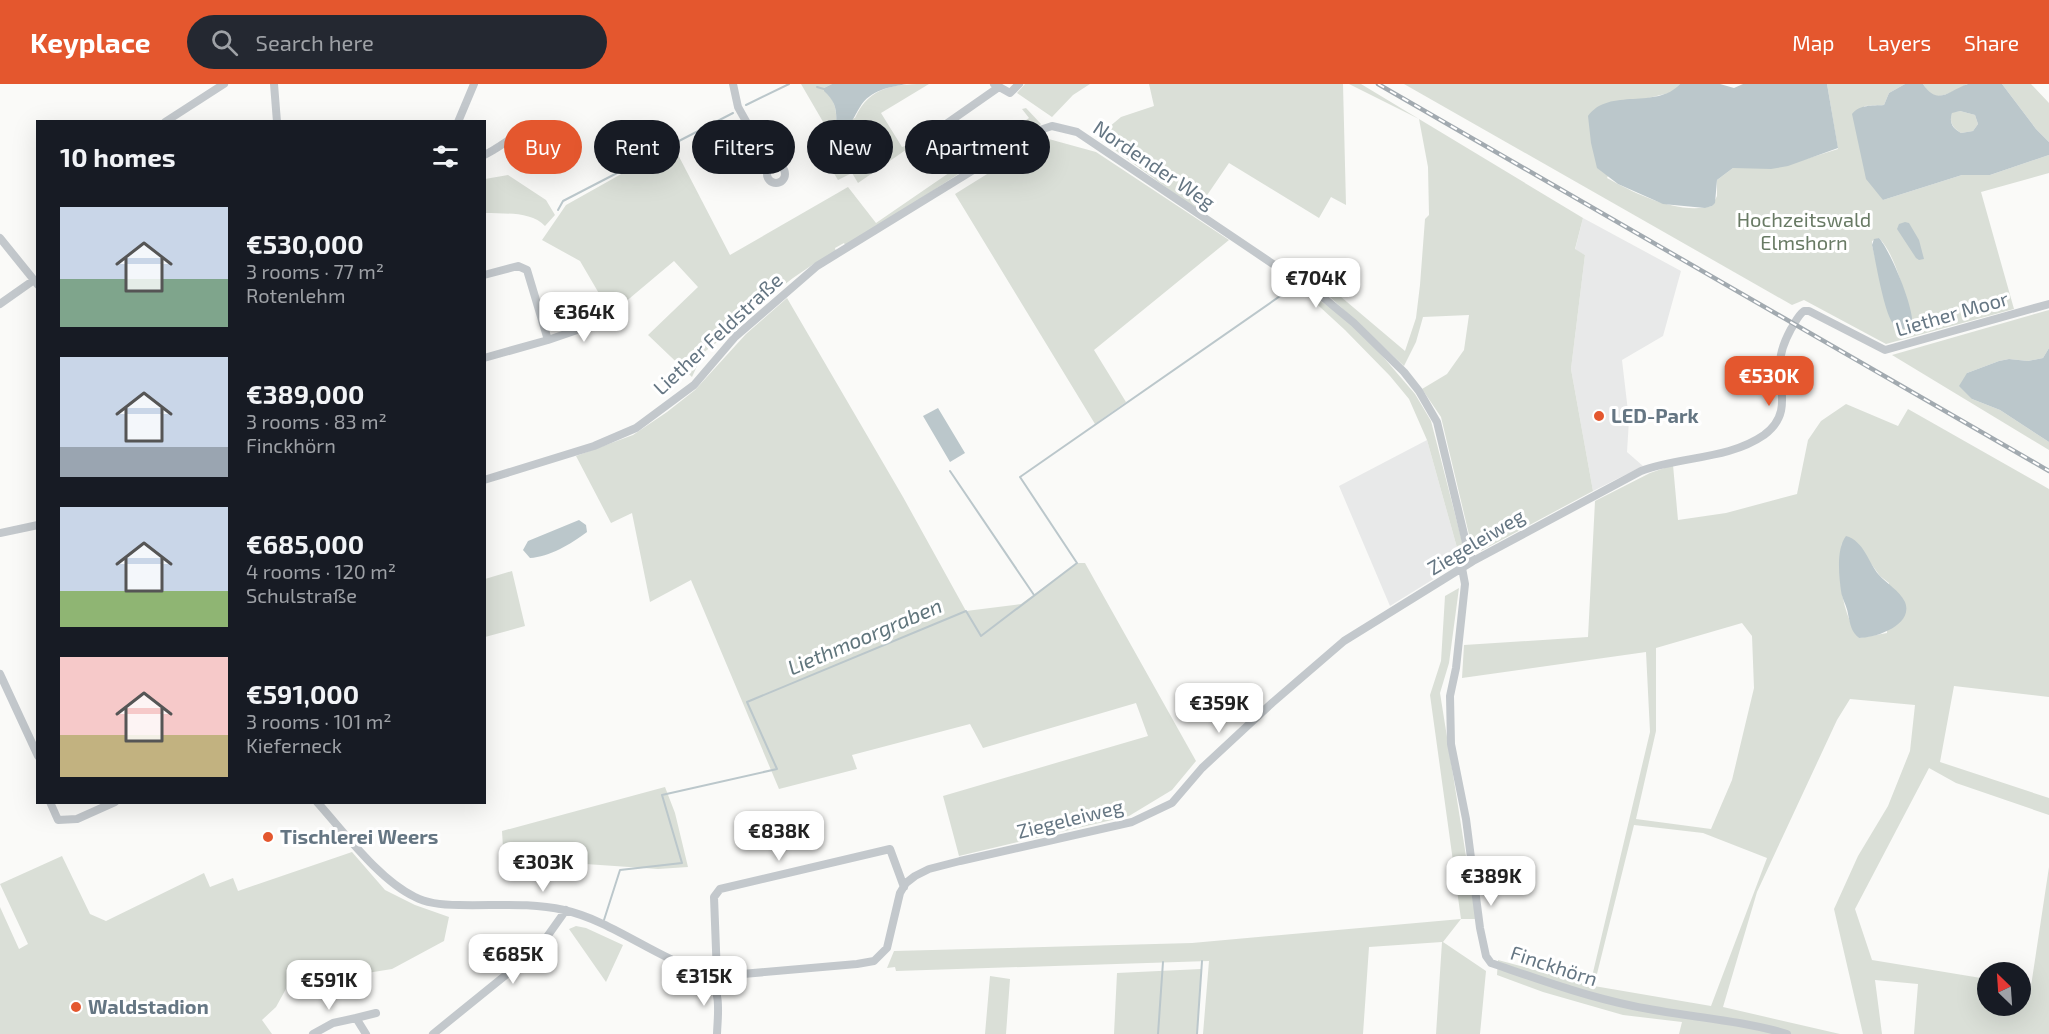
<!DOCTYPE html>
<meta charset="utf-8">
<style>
:root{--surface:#171b24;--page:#242831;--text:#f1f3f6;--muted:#9ea1a6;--accent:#e4572e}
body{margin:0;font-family:"Exo 2",sans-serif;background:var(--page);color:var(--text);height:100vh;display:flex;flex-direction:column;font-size:22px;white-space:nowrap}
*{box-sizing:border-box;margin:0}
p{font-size:20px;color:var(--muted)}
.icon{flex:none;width:33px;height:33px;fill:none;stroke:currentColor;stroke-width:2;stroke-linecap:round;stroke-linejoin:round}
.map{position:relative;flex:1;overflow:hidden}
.side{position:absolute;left:36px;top:36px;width:450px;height:684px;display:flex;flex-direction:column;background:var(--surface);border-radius:0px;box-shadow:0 6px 24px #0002}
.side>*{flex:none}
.banner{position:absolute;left:504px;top:36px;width:570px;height:54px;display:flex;gap:12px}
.needle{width:39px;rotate:335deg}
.buttons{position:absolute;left:1977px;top:878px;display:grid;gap:12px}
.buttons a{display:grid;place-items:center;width:54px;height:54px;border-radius:50%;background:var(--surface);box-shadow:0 6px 24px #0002;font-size:30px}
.price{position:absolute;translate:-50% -51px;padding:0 14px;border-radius:12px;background:#fff;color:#222;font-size:20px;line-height:39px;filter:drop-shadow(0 2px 3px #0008)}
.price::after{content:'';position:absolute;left:50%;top:36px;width:18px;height:14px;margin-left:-9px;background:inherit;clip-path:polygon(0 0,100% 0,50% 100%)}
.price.current{background:var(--accent);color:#fff}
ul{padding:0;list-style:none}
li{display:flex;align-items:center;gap:18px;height:150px;padding:0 24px}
li span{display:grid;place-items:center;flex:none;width:168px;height:120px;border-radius:0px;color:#555}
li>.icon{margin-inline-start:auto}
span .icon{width:72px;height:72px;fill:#fffc;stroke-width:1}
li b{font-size:26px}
h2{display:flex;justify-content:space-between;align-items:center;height:72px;padding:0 24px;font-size:26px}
.pill{padding:0 21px;border-radius:27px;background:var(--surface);box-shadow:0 6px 24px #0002;font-size:21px;line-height:54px}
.pill.current{background:var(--accent);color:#fff}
header{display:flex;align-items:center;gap:36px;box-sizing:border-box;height:84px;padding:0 30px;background:var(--accent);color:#fff}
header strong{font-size:28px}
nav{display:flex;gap:33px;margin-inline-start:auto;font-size:21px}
.search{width:420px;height:54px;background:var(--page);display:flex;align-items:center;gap:15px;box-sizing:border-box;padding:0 21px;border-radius:33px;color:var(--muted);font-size:22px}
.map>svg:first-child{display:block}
</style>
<header>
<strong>Keyplace</strong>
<div class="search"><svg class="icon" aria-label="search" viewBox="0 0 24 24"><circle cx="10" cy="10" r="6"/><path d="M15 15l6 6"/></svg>Search here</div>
<nav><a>Map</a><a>Layers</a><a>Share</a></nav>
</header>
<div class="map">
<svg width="2049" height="950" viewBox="0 0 2049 950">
<rect width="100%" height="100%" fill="#fafaf8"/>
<path fill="#e8e9e9" d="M1583,134L1681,187L1663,252L1622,276L1629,336L1627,368L1643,382L1593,407L1571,285L1585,171L1575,166Z
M1427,356L1461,478L1390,522L1339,402Z"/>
<path fill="#dadfd7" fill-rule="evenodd" d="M801,0H832L824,4C835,18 837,24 836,41L855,34C870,1 896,0 929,0L881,29L902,63L908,61L910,63L858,99L852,89L838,96L818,63L833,55Z
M1025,0H1090L1073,11L1052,33L1017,9Z
M1149,0H1343L1346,121L1331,113L1319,134L1229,79L1197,126L1097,53L1121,33L1154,22Z
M1349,0H1361L1583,134L1575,165L1585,171L1571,285L1593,407L1481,467L1471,459L1441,333L1422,305L1447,290L1464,266L1469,231L1423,233L1416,258L1404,282L1329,212L1334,207L1405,267L1416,234L1420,201L1425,135L1429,131L1428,83L1419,35Z
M1404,0H1680L1673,8L1644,15L1607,94C1636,110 1678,131 1712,122L1717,112V96L1733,84L1806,75L1838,65L1827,0H1905L1889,9L1884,21L1864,22L1883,116L1962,91H1990L2049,71V89L1981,108L2014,225L1886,260L1804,216L1792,221ZM1879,154C1895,171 1900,198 1908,219L1889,229L1872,161V157Z
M1923,0H1967C1960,5 1942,14 1933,12C1928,10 1926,4 1923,0Z
M2002,0H2031L2049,19V58L2036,45Z
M1026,24L1041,40L1036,46L963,87L877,143L845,161L844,159L835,164L836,168L815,179L793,194L757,222L733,246L703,269L692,293L648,251L698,203L674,177L611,230L580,177L542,156L566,121L673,61L730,171L848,103L876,139L1029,34L1022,25Z
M1960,27L1975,31L1978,40L1973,47L1961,49C1952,43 1949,38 1952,28Z
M1045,54L1096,68L1229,156L1094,266L1126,318L1095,340L955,110Z
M508,91L546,116L555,131L545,142C531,127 504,130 485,129V95Z
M1296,201L1354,239L1415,310L1431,337L1465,469L1461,478L1427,356L1409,315L1390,292L1345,246Z
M787,214L903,413L966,527L1021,520L1077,479H1085L1196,677L1172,706L1129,732L959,772L943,712L1148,652L1136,619L983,664L970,640L852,671L857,685L779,705L691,496L650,518L632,429L611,439L576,372L633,351L667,328L695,306L746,250Z
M2049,226V264L2043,274L2028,277L2009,275L1999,277L1967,289L1972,315L2000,326L2049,358V366L1892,271Z
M1846,320L1898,342L1908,325L2049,405V613L1954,602L1940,678L2049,714V731L1956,699L1929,684L1855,825L1872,876L1987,895L1988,921H2020L2021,901L2031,902L2049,783V950H1914L1918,900L1875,896L1882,950H1863L1834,825L1858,772L1888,722L1910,667L1915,621L1850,615L1837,636L1757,808L1723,923L1840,950H1679L1682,938L1623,931L1543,908L1497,891L1498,876L1590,901L1650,648L1646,568L1462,594L1464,561L1588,553L1595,417L1650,389L1673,381L1678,436L1726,429L1797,410L1808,356L1821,337ZM1842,459L1872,481L1880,492L1889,499L1887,549L1859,554C1841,527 1837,491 1842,459ZM1742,539L1752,552L1754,604L1732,696L1711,745L1636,735L1656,647V564ZM1634,741L1703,749L1767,774L1711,922L1594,902Z
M512,487L525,542L485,553V495Z
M1459,504L1449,579L1440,609L1476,835H1461L1443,858L1486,887L1480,950H1436L1442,858L1369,863L1363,950H1203L1209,877L896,887L895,883L887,884L894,867L1192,859L1461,835L1430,611L1441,577L1445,512Z
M665,703L675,729L688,783L658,785L571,779L504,781L502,747Z
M352,768L385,806L415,821L449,833L444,857L392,885L355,891L304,895L287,903L276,923L262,936L272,950H0V823L19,865L28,860L0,800L62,772L90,830L106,837L204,789L210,803L233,794L238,807Z
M576,842L586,844L623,861L606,898L569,845Z
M1201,885L1197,950H1114L1117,889Z
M990,892L1010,895L1006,950H985Z"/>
<path fill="#bbc7cb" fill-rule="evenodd" d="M832,0H907C890,3 870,6 860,23C853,34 854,38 841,45L836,42C837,26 836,18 824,7V4Z
M1680,0H1720L1734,4L1743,0H1827L1838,64L1788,82L1771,85L1733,84L1717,96L1715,119L1712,122L1705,124L1663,120L1618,100L1597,84L1591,59L1588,32C1609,3 1657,26 1680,0Z
M1905,0H1923C1938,23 1949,6 1968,0C1977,0 1992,0 2002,0L2036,45L2049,58V71L1990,91H1962L1883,116L1866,95L1852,30C1860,20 1872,22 1884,21L1889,9ZM1960,27L1975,31L1978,40L1973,47L1961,49C1952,44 1949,38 1952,29Z
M1905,138L1909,139L1919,156L1924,175L1919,176L1916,174L1897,145L1899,140Z
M1879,154C1890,166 1916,227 1912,243C1906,245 1900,247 1894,241C1884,230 1876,178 1872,161L1874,155Z
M2049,264V358L2000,326L1972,315L1959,302L1967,289L1999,277L2009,275L2028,277L2043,274Z
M938,324L965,369L950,378L923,332Z
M579,436L586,441L587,448C571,460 549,473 530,474L523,466L528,457Z
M1846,452C1864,457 1868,478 1879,491C1887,500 1899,506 1905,518C1914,541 1876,554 1859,554C1851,548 1850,539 1848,530C1847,522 1842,515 1841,507C1839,492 1836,465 1846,452Z"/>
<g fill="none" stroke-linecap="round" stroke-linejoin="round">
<path stroke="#bbc7cb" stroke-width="2" d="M817,3L824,5
M746,21L789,0
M558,126L563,117L733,29
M950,387L1034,511
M604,836L620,786L682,779L662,711L777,685L747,618L966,527L981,552L1077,479L1020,393L1296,201
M1158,950L1163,878
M1197,950L1202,877"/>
<path stroke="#c3c8cc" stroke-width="8" d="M274,0L277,38
M733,0L738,23L771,82
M994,0L1010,9L1019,0
M165,38L224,0
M458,38L474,0
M917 61a7 7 0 1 1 14 0a7 7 0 1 1-14 0Z
M926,54L999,3
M484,71C507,61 525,37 553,43
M767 90a9 9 0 1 1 18 0a9 9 0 1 1-18 0Z
M0,154L38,201
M484,191L518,182L527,186L548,256L484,274
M0,220L34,196
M548,256L609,235
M484,396L594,362L636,344L694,301L735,253L817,182L1037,47L1052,42L1077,48L1325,215L1354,239L1404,288L1419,307L1437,338L1468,467L1473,477
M0,449L38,441
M1462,484L1465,500L1456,584L1450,612L1451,660L1466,735L1480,844L1486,872L1491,879C1538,895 1584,912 1633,922C1684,933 1737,935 1787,950
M0,590L38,672
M50,718L58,736L77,735L115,718
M317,718C344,748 379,796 415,813C428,820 444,821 459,821C494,822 529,818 564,826C609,836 653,871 696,886C724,903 718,921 717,950
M717,892L714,813L720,805L890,765L904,803
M708,893L857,880L874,877L887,864L900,809L906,799L915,792L929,785L960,777L1132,738L1172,719L1202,684L1272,619L1344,557L1473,477L1641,387C1680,372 1728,376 1764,351C1791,331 1780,308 1780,280C1780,267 1785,256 1791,245C1795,239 1798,231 1804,227H1809L1885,266L2049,220
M313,950L333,939L356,934
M366,950L356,934L376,929
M433,950L539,864L566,826"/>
<g stroke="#a2aab0" stroke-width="4.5">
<path id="rail" d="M1378,0L2049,387"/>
</g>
<use href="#rail" stroke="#fff" stroke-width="2" stroke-dasharray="7" stroke-linecap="butt"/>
</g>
<g fill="#e4572e" stroke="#fff" stroke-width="2">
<circle cx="1599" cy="332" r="6"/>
<circle cx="268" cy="753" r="6"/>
<circle cx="76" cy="923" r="6"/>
</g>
<g text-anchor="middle" stroke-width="6" stroke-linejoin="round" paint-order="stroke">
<g font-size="20" fill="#657683" stroke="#fff">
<text transform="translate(1154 81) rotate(34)" y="7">Nordender Weg</text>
<text transform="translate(1952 230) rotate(-16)" y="7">Liether Moor</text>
<text transform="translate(718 250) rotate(-43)" y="7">Liether Feldstraße</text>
<text transform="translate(1476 458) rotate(-31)" y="7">Ziegeleiweg</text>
<text transform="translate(1070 735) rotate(-14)" y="7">Ziegeleiweg</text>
<text transform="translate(1554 882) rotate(18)" y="7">Finckhörn</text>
</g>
<g font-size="20" fill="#687a64" stroke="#fff">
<text x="1804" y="143">Hochzeitswald<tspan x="1804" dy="23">Elmshorn</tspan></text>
</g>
<g font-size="20" font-weight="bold" fill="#657683" stroke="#fff" text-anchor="start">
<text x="1611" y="339">LED-Park</text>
<text x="280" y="760">Tischlerei Weers</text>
<text x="88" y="930">Waldstadion</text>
</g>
<g font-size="21" font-style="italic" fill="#60757c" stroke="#fff">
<text transform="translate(865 553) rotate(-23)" y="7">Liethmoorgraben</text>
</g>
</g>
</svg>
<div class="buttons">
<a><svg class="needle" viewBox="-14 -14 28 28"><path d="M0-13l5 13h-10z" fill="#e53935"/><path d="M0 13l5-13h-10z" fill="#9ea1a6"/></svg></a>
</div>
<b class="price" style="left:1316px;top:225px">€704K</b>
<b class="price" style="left:584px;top:259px">€364K</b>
<b class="price current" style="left:1769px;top:323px">€530K</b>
<b class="price" style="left:1219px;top:650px">€359K</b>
<b class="price" style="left:779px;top:778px">€838K</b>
<b class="price" style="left:543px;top:809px">€303K</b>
<b class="price" style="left:1491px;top:823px">€389K</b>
<b class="price" style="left:513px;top:901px">€685K</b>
<b class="price" style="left:704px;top:923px">€315K</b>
<b class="price" style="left:329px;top:927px">€591K</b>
<div class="banner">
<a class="pill current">Buy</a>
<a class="pill">Rent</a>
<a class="pill">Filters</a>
<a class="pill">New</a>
<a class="pill">Apartment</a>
</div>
<section class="side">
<h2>10 homes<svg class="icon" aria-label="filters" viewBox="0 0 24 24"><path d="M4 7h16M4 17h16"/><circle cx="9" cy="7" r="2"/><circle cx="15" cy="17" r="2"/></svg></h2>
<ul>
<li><span style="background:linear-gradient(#c9d6e8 60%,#7fa58c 0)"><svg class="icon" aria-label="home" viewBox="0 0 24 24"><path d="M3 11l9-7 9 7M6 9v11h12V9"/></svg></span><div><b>€530,000</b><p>3 rooms · 77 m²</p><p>Rotenlehm</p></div></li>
<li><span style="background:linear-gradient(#c9d6e8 75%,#9aa5b1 0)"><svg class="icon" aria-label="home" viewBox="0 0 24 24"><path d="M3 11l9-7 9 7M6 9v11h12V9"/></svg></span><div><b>€389,000</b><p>3 rooms · 83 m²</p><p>Finckhörn</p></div></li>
<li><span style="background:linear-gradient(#c9d6e8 70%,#8fb573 0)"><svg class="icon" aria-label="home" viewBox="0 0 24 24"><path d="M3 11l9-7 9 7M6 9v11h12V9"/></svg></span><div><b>€685,000</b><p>4 rooms · 120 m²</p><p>Schulstraße</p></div></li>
<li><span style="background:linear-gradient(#f6c9c9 65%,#c2b280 0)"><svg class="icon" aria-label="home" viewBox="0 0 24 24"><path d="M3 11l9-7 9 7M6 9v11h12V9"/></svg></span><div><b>€591,000</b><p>3 rooms · 101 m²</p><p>Kieferneck</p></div></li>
</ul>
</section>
</div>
